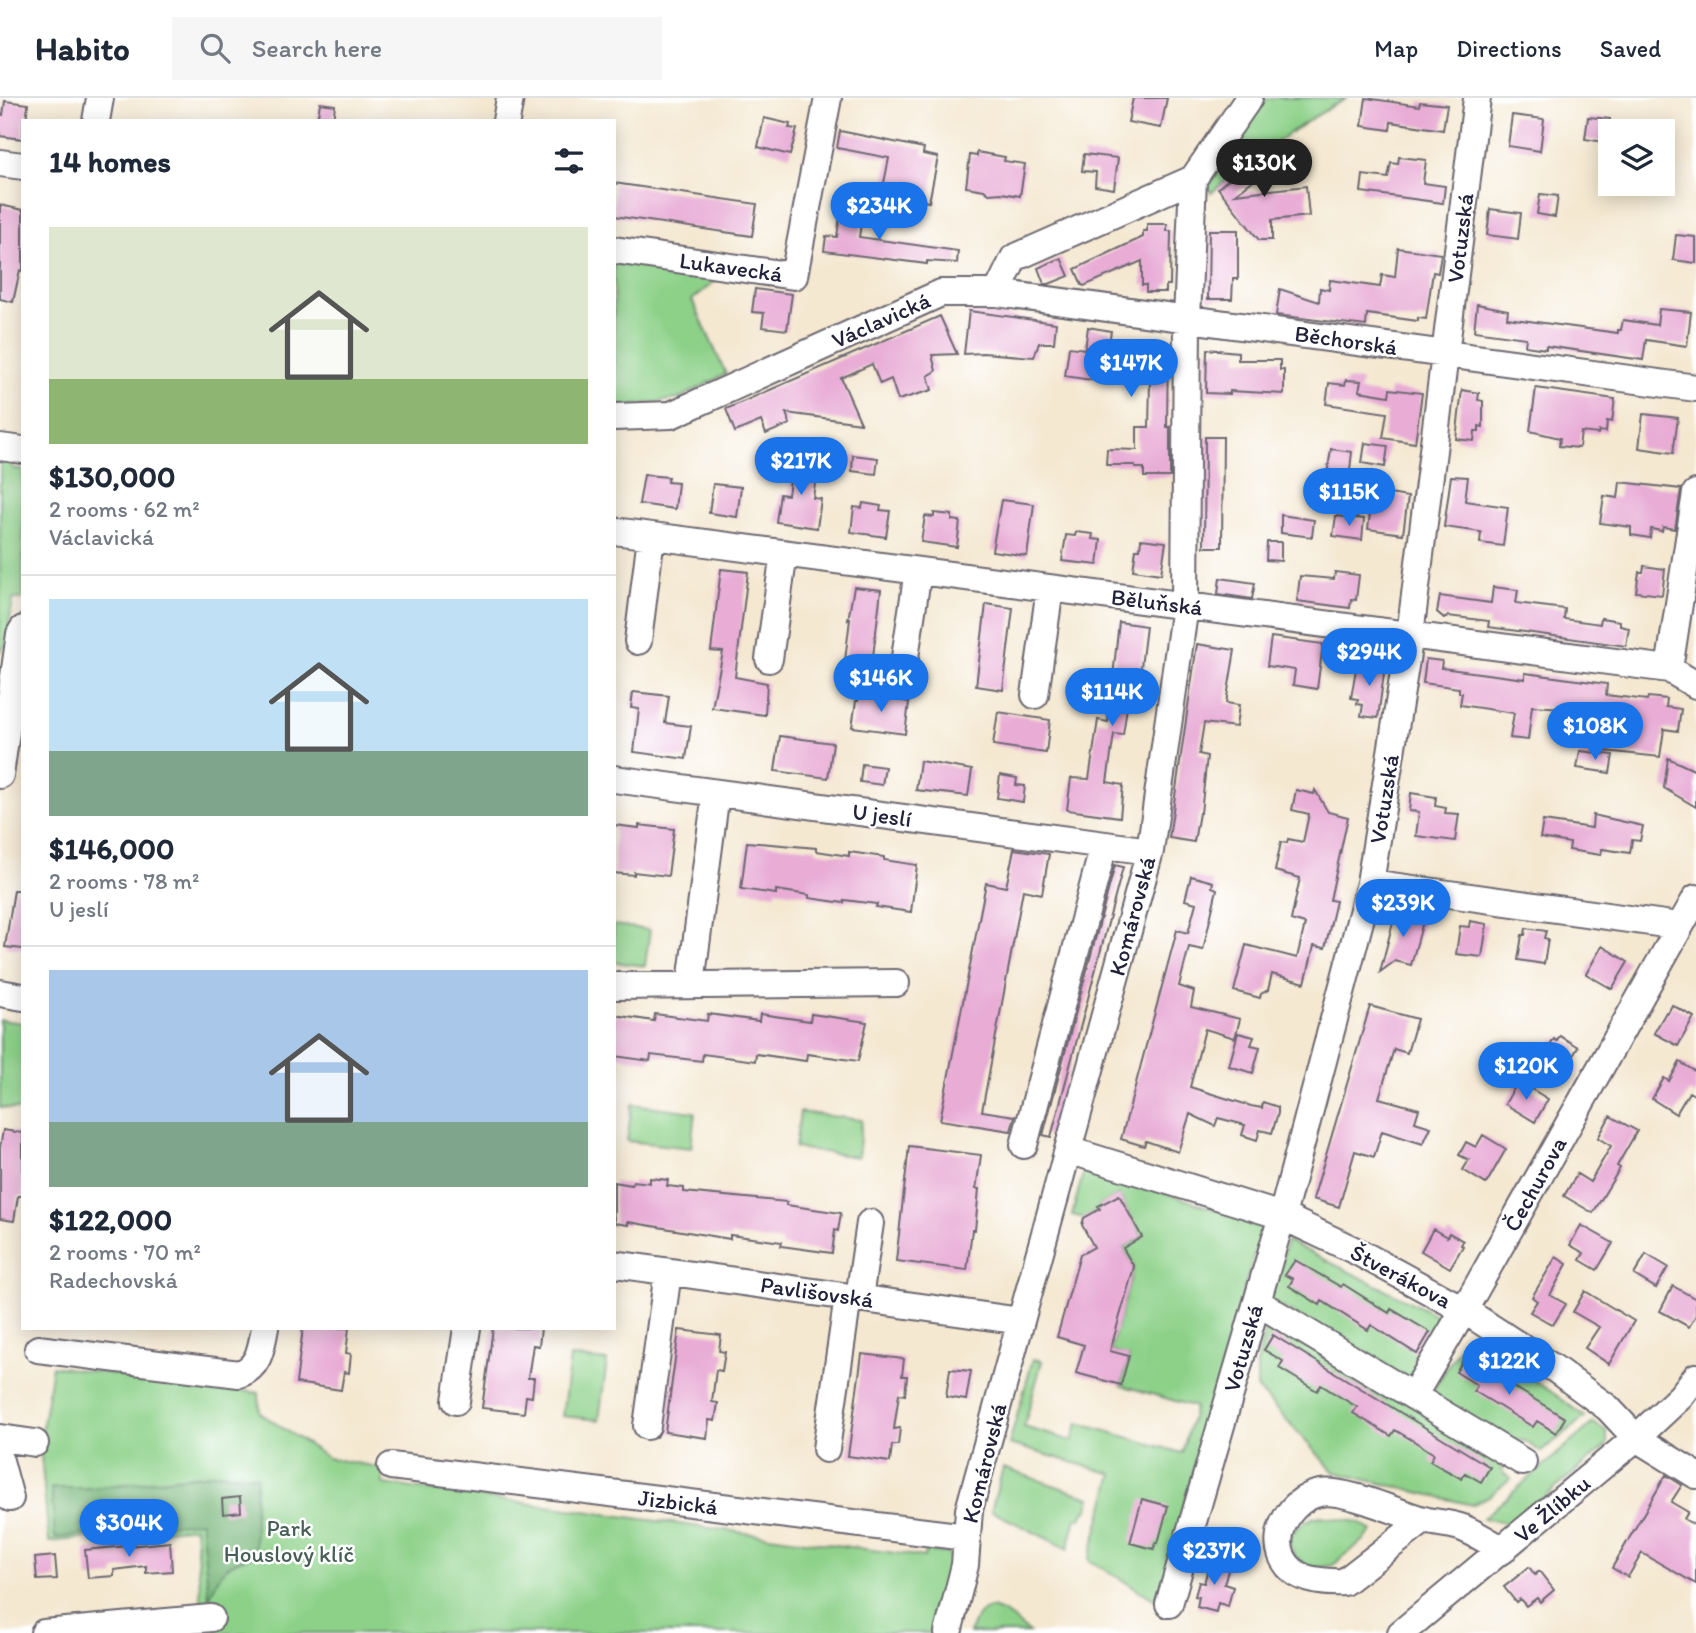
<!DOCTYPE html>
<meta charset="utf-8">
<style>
:root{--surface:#fff;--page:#f6f6f7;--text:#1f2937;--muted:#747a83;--line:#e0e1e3;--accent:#1a73e8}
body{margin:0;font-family:Itim,sans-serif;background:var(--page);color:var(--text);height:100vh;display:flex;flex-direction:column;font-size:26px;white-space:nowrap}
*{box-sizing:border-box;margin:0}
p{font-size:23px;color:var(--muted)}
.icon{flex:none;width:38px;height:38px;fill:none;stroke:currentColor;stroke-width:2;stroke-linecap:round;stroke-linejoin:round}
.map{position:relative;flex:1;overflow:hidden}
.drawer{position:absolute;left:21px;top:21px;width:595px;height:1211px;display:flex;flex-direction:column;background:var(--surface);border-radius:0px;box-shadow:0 4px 18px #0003}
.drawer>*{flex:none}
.controls{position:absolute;left:1598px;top:21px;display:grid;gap:14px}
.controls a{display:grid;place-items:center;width:77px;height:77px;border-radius:0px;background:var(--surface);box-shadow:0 4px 18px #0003;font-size:35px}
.price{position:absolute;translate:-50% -60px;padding:0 16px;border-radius:24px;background:var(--accent);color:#fff;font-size:23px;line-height:46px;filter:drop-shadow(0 2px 4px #0008)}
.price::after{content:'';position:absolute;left:50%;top:42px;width:21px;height:16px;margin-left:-10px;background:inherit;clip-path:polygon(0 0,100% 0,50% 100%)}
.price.selected{background:#222;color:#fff}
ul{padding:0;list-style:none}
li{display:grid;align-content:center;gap:14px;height:371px;padding:0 28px}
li+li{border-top:2px solid var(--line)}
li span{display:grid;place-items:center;height:217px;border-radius:0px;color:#555}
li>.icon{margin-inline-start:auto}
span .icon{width:126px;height:126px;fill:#fffc;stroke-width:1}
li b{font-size:30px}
h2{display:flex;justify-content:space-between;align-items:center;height:84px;padding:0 28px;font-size:30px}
header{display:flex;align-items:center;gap:42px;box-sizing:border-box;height:98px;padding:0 35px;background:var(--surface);border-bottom:2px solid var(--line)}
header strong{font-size:33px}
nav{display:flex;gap:38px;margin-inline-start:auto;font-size:24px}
.search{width:490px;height:63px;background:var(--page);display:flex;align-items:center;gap:18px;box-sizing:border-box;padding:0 24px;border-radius:0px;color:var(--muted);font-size:26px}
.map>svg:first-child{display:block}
</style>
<header>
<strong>Habito</strong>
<div class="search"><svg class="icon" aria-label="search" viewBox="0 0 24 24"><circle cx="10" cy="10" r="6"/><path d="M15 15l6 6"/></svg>Search here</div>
<nav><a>Map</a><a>Directions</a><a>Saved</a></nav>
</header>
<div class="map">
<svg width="1696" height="1535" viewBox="0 0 1696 1535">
<rect width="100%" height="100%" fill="#fff"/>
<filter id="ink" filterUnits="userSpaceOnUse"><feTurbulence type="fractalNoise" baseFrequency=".0143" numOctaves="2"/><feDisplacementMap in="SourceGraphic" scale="14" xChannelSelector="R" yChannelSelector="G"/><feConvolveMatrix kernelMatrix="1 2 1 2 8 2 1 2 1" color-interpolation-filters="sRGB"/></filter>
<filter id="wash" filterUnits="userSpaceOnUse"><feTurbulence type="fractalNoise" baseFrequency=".00686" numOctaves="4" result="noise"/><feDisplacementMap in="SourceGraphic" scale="28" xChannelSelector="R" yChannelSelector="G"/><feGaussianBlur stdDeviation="1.57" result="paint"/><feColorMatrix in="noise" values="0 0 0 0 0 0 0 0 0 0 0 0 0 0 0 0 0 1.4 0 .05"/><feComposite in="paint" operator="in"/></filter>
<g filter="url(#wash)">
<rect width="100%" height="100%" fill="#f4e8d1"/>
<path fill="#8dd189" stroke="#587a62" stroke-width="2" d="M1267,0H1347C1298,26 1254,60 1211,95L1208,89Z
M614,160L725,175L692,202L726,276L678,301L614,310Z
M0,363L10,365L14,371L23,372V501H13L6,546L0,554Z
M614,827L650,832L645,868L614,864Z
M0,922L23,925V1012L0,1009Z
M632,1006L695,1014L691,1050L627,1043Z
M800,1014L862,1022L858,1059L795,1050Z
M1085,1068L1262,1127L1157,1503L1089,1462L1113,1376L1009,1346L1033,1261L1042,1263L1024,1329L1072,1343L1078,1325L1182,1355L1195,1309L1121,1287L1129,1259L1110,1253L1134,1169L1123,1150L1142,1139L1119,1097L1099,1108L1100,1111L1084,1120L1072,1117Z
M1287,1143L1427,1212L1447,1225L1408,1282L1270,1202Z
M1268,1219L1498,1359L1503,1375L1511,1380L1489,1398L1472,1407L1334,1374L1257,1290V1267Z
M1466,1238L1556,1297L1585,1319L1541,1354L1523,1342L1506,1345L1430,1298Z
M570,1259L607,1263L599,1322L562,1318Z
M52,1268L259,1295L260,1315L328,1360L383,1370V1386L924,1459L925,1452L948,1456L952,1464L934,1535H204L195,1429L49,1444L40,1346Z
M1593,1325L1607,1333V1347L1525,1416L1509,1426L1483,1420Z
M1003,1370L1091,1400L1087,1413H1084L1081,1421L1076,1420L1068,1451L991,1413Z
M1320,1418L1358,1424L1372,1433L1364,1442L1333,1467L1310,1471C1305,1467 1300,1463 1296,1459C1279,1438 1302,1422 1320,1418Z
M992,1510L1005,1515L1029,1535H970C974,1521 977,1514 992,1510Z"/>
<path fill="#72b375" stroke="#4a6a58" stroke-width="2" d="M218,1375L257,1378L255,1403V1457C223,1466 221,1472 209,1501L201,1423L55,1440L51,1390H90Z"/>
<g id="blocks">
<path fill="#e8acd5" d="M1133,0H1167L1161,30L1128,24Z
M1366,0L1419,8L1420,4L1447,7L1443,32L1391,24L1390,32L1362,28Z
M5,3L28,6L26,23H23V41L0,38V16L3,17Z
M320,5L335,7L333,23H317Z
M1512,17L1544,21L1540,53L1508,48Z
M1588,19L1610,21V45L1585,41Z
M764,20L790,26L789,30L797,31L790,57L758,49Z
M840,33L924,50L923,56L938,59L929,104L882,95L889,60L837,50Z
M1264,52L1275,66L1235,96L1306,88L1309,118L1272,122V142H1259L1218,90Z
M977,54L1005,59L1004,63L1025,66L1020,98L1002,95L989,96L984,92L966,89L970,57L977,58Z
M1084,56L1118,60L1114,91L1095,88L1096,74L1082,73Z
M1399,59L1426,62L1423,85L1445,88L1443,105L1361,94L1363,77L1388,80L1391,65L1398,66Z
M614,85L757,106L752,138L614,118Z
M1540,96L1558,98L1555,119L1537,116Z
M842,103L864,106L859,139L958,153L957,165L927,163V166L824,153L826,138L837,139Z
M0,107L23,112V173L20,172L13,204L0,201Z
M1490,111L1521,115L1518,141L1487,137Z
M1147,126H1167V133H1171L1170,187H1166V194H1146V187H1142V163L1084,188L1082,187L1075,171L1143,139V133H1147Z
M1209,132H1238V181H1233L1232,201H1208Z
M1676,137L1696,139V165L1673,162Z
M1398,150L1441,156L1438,175L1433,174L1426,221L1418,220V223L1367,216L1366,228L1276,217L1280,191L1319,204L1320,190L1329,192L1330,182L1380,189L1382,177L1395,179Z
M1061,160L1069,178L1049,186H1044L1038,170Z
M755,191L792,196L787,232L762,229L764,215L752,214Z
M1477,206L1508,212L1507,220L1618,235V232H1621L1623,222L1657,227L1659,211L1691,214L1687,248L1646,242L1643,262L1546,248V251L1525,248L1526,240L1474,233Z
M969,213L1056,225L1054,245H1039L1034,259L983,255L964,256Z
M940,218L957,256L932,257L936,273L928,278L932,292L898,302L891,281L880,286L872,266L841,280L861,325L786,315L790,326L766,336L761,323L735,334L726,311Z
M1088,229L1111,233L1107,258H1150V252L1168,253L1167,329H1170V379H1144V370H1135V367H1106L1107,351L1137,352V329H1149L1150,284L1131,283L1132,281H1128L1129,277L1092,276L1091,282L1065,278L1069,249L1085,251Z
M1207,251L1238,254V262H1280V272H1284V296L1230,293V296L1206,295Z
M1346,282L1361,283L1359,293L1389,298L1390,291L1422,295L1415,345L1383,340L1387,315L1326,306L1329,285L1345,287Z
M1536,290L1615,301L1612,324L1607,323L1606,334L1599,333L1598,336L1581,334L1579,350L1559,348L1560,340L1530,333Z
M1462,292L1479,295L1478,302L1483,303V329L1479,328V333H1475L1474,343L1456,341Z
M1643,316L1678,320L1673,355L1639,350Z
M1205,339H1223L1222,449H1204Z
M1365,345L1388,348L1385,369L1362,365Z
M1331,351L1352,354L1349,380L1327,377Z
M853,357L878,360L876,376L852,373Z
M793,361L818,364L813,400L821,401L817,430L776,424L780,396L788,397Z
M644,377L668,379L667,384L678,385L675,411L639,406Z
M1451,378L1468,379L1465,403L1508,409L1503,448L1480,445L1481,434L1444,429Z
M1620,384L1681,391L1675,431L1663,429L1662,433L1651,431L1650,440L1631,437V429L1600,425L1604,398L1618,400Z
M713,386L741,389L737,419L709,415Z
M1383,395L1408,399L1403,436L1368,431L1372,400L1382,401Z
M1001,402L1034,406L1027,458L992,453Z
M863,405L881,408L880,412L890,413L886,439L851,434L854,409L862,410Z
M934,415L952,417V422L960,423L957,449L921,444L925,418L934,419Z
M1281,417L1314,422L1312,439L1281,435Z
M1336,418L1364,421L1362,442L1333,438Z
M1076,434L1093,436L1092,441L1101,442L1098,467L1062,463L1066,437L1075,438Z
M1141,441L1166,444L1161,476L1133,472L1136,451H1140Z
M1267,444H1281V463L1266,462Z
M1644,468L1665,471L1662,497L1636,494L1639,474H1643Z
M721,471L748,474L735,579L767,585L765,617L712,610L723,554L711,553Z
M1335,474L1359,477L1356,502L1351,501L1350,510L1297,503L1300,478L1334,481Z
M1220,480L1255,485L1252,501L1218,496Z
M854,489L881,492L871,575L844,571L850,521L848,522Z
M1493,489L1518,492L1516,505L1565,511L1564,521L1600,526L1601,520L1620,523V528L1629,530L1626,548L1488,529L1489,523L1448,518L1444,520L1437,514L1440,498L1491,505Z
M986,506L1013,510L1003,592L976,588Z
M1119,524L1146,528L1136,610L1127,609L1123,637L1114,636L1107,684L1123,687L1120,719L1067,712L1071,680L1089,681L1098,622L1108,624Z
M1271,539L1323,546L1317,591L1293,587L1295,572L1267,568Z
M1197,546L1235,552L1226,605L1239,607L1236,629L1204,625L1199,656L1207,658L1201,715H1199L1194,744L1169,740Z
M1426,561L1442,563L1441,570L1525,581V575L1607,586L1606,597L1647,602L1648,599L1667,601L1666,609L1681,611L1678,633L1664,631L1660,659L1605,653L1609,612L1566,607V610L1532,608L1528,642L1510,640L1514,615L1460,607L1462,595H1459V590L1423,585Z
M1357,565L1385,568L1378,620L1361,618L1363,607L1357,606L1358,601L1351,600Z
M633,594L669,598L665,625L691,628L686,661L634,654L639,611L631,610Z
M859,596L909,604L905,636L852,629L856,603H858Z
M998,614L1050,622L1046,655L993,647Z
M780,638L833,645L828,680L775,673Z
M1580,653L1613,657L1610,675L1577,670Z
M1668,660L1696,673V709L1664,690Z
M920,663L972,672L968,698L916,692Z
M862,666L885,669L882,687L860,684Z
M1000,677L1017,680L1016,687L1025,688L1023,704L997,700Z
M1296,692L1314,696L1315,692L1328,714L1348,719L1330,802L1336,803L1325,850L1314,848L1305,885L1272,876L1268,892L1261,896L1260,900L1234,893L1246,847L1297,860L1305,826L1291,822L1300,780L1275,773L1281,744L1287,745L1288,741L1303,744L1309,716L1292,712Z
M1411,695L1436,699L1435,708L1446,710L1445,715L1459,716L1455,743L1416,738L1419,714L1409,713Z
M1593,717L1643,728L1640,743L1632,742L1630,755L1602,751L1601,757L1569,752L1570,745L1540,740L1543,723L1592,730Z
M614,727L639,730V727L674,731L668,778L634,774V777L614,775Z
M747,744L816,750V753L849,758V754L884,759V762L917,767L911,814L876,809L877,806L844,802V805L809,800V797L776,792V796L741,791Z
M1014,751L1049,756L1042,796L1023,792L982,1013L1015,1018L1011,1033L940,1022L986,785L1006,789Z
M1115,767L1123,769L1051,1039L1043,1037Z
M1191,778L1213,784L1212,789L1217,791L1203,852L1189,849L1179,888L1194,893L1191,909L1240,921L1235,940L1205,931L1190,989L1251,1008L1262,1010L1263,1004L1278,1009V1015L1272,1035L1260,1032L1257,1042L1242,1037L1245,1027L1218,1020L1215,1028L1190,1016L1178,1054L1146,1043L1144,1048L1121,1041L1177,832L1188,835L1196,805L1185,802Z
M14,792H23V851L5,849Z
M1396,813L1424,820L1411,867L1395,863L1380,874Z
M1470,823L1487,826L1482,859L1456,856L1460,828L1469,829Z
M1526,830L1546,833L1544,840L1548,841L1544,866L1518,862L1522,837H1525Z
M1602,848L1628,864L1612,891L1586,876Z
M1672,907L1694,919L1678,948L1654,935L1666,914L1668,915Z
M1370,908L1417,921L1407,955L1394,951L1379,1000L1419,1011L1415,1024L1431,1029L1423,1046L1382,1033L1374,1059L1355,1053L1339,1109L1313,1101Z
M655,916L707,923L708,916L759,923L760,916L810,923L811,916L867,924L858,963L807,956L806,963L756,956L755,963L703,956L702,963L651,957L650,963L614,958V917L654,923Z
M1238,935L1254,939L1251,947L1260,949L1253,975L1229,968Z
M1560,938L1578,949L1563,976L1541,963L1554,941L1557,943Z
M1490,950L1517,965L1508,980L1482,965Z
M1680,964L1696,974V998L1689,994L1676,1016L1652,1001L1664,980L1669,983Z
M1518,983L1548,1001L1535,1024L1505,1006Z
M1610,1018L1637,1033L1617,1068L1620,1070L1593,1115L1564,1098L1577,1076L1590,1084L1611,1048L1598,1040Z
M3,1032L23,1035V1098H18L14,1123L0,1121V1050Z
M1483,1037L1506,1051L1486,1086L1463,1072L1469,1062L1459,1057L1466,1044L1476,1049Z
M909,1048L981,1057L976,1091H979L975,1132H972L967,1172L896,1163Z
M650,1080L668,1082L667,1088L684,1090V1094L787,1104L786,1107L841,1115L838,1133L835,1132L832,1155L781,1148L782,1144L730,1137V1141L628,1124V1127L614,1125V1084L632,1087L633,1083L650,1085Z
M1119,1097L1142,1139L1123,1150L1134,1169L1110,1253L1129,1258L1121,1287L1076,1275L1084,1247L1057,1239L1080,1157L1094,1149L1082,1127L1084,1120L1100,1111L1098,1108Z
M1581,1127L1613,1145L1597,1172L1580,1162L1584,1155L1570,1147Z
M1433,1131L1447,1139L1449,1135L1463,1143L1461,1147L1463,1148L1450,1170L1421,1153Z
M1646,1156L1668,1169L1656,1190L1634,1177Z
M1556,1159L1567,1166L1550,1197L1566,1206L1553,1227L1530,1214L1537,1203L1532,1199Z
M1295,1162L1341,1189L1343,1186L1389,1215L1391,1211L1430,1234L1417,1256L1371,1227L1368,1232L1322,1203L1320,1207L1289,1188L1293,1181L1285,1177Z
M1673,1188L1696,1201V1217L1689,1229L1660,1213Z
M1585,1193L1634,1223L1609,1266L1585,1250L1599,1229L1573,1214Z
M303,1230H349L346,1255L351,1256L349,1275L344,1274L341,1292L296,1285Z
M493,1230H541L539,1248L533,1247L528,1280H534L532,1299L526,1298L524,1315L482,1310Z
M679,1232L721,1237L719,1253L725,1254L722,1273L716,1272L712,1304L718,1305L715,1323L709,1322L707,1340L665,1334Z
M1273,1237L1490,1369L1481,1384L1465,1375L1462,1381L1430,1363L1434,1356L1417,1345L1395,1332L1391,1338L1353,1315L1357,1309L1337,1297L1321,1287L1317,1293L1279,1270L1283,1263L1264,1252Z
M862,1256L904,1261L902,1278H907L905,1297L899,1296L894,1331L900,1330L898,1347H892L890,1364L848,1358Z
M1465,1259L1565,1320L1556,1335L1537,1323L1533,1329L1474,1293L1477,1287L1456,1274Z
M950,1271L971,1273L966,1302L946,1299Z
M1666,1377L1682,1387L1671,1404L1688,1414L1684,1421L1696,1428V1486L1642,1455L1628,1479L1612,1470Z
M240,1399L241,1414L223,1416L222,1401Z
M1142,1401L1168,1408L1158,1445L1156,1444L1154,1451L1130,1445Z
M170,1444L172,1473L146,1475V1468L114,1472V1478L88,1480L85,1452Z
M55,1458L57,1481L37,1482L35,1460Z
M1211,1460L1230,1466L1224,1486L1233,1489L1228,1508L1218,1505L1216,1514L1197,1509L1199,1499L1195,1498L1199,1484L1204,1485Z
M1529,1469L1535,1477L1539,1473L1554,1492L1540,1504L1537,1500L1526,1508L1520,1501L1516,1504L1504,1489Z"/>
</g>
</g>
<g filter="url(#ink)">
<use href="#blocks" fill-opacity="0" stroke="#6c6770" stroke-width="2"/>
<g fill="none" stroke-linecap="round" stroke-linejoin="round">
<g stroke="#6c6770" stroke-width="30">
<path id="minor" d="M96,23L100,0
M506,23L510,0
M0,65L23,68
M614,152L794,178L828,0
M997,195L1696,290
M614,319L671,317L941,195H997L1014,160L1193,81L1249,0
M0,349L23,352
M614,433L1669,571L1696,587
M638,543L651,438
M769,561L784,455
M1669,571L1696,395
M902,579L918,473
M1035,597L1050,490
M0,677L20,536L23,531
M614,681L1150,753
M1370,785L1679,828
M691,885L716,695
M614,888L896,885
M0,895L23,899
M1024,1047L1104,747
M1068,1052L1282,1118L1360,1155L1464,1212L1555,1271L1608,1310L1636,1340L1696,1377
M614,1166L1021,1223
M859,1200L870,1125
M1257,1204L1523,1364
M38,1251L239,1276C260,1269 261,1249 265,1230
M1413,1298L1464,1212L1696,800
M456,1303L467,1230
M647,1328L668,1174
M0,1340L35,1345
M826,1351L848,1199
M0,1363L10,1400
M391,1368L966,1439
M1424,1422L1344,1484C1330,1485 1304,1483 1293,1473C1263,1447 1287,1401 1320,1395C1343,1390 1398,1415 1423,1422C1435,1425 1448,1425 1460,1429C1474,1434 1489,1444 1503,1452
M1169,1506L1282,1118L1370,785L1410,537L1477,0
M44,1535L211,1520
M948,1535L965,1467L969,1412L1150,753L1185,508L1187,221L1193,81
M1401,1535L1636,1340L1680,1299L1696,1279"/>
</g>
<use href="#minor" stroke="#fff" stroke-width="26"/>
</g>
</g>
<g text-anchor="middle" stroke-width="5" stroke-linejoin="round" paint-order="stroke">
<g font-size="23" fill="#22223b" stroke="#fff">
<text transform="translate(1460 140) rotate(-83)" y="8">Votuzská</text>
<text transform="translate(731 169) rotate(8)" y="8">Lukavecká</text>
<text transform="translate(881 222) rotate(-24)" y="8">Václavická</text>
<text transform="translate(1346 242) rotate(8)" y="8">Běchorská</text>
<text transform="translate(1157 504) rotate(7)" y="8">Běluňská</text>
<text transform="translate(1384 701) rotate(-81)" y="8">Votuzská</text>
<text transform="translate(882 717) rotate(8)" y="8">U jeslí</text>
<text transform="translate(1132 818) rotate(-75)" y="8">Komárovská</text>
<text transform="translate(1535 1086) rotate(-61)" y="8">Čechurova</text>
<text transform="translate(1401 1178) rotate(28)" y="8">Štverákova</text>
<text transform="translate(817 1194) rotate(8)" y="8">Pavlišovská</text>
<text transform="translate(1243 1250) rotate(-74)" y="8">Votuzská</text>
<text transform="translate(984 1365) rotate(-76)" y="8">Komárovská</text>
<text transform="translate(678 1404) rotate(7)" y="8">Jizbická</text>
<text transform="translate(1552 1411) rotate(-40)" y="8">Ve Žlíbku</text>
</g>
<g font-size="23" fill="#475f56" stroke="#fff">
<text x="289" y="1438">Park<tspan x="289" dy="26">Houslový klíč</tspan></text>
</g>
</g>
</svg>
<div class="controls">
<a><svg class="icon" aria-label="layers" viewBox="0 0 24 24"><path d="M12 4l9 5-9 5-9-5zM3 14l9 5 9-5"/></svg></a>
</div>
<b class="price selected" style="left:1264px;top:101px">$130K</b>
<b class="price" style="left:879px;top:144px">$234K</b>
<b class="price" style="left:1131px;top:301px">$147K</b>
<b class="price" style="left:801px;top:399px">$217K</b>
<b class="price" style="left:1349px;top:430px">$115K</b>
<b class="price" style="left:1369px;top:590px">$294K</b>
<b class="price" style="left:881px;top:616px">$146K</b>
<b class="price" style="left:1112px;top:630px">$114K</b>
<b class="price" style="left:1595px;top:664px">$108K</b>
<b class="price" style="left:1403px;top:841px">$239K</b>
<b class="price" style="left:1526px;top:1004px">$120K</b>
<b class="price" style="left:1509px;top:1299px">$122K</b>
<b class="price" style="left:129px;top:1461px">$304K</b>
<b class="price" style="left:1214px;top:1489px">$237K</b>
<section class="drawer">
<h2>14 homes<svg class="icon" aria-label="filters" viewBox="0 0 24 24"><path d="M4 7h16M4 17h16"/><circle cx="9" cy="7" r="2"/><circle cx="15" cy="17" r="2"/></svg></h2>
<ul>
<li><span style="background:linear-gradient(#dfe7d0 70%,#8fb573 0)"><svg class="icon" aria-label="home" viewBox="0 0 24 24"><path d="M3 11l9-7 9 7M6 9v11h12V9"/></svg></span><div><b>$130,000</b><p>2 rooms · 62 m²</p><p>Václavická</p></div></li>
<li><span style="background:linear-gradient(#bfe0f5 70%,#7fa58c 0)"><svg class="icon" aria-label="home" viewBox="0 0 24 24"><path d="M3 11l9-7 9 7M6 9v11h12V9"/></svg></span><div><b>$146,000</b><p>2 rooms · 78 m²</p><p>U jeslí</p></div></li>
<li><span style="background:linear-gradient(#a9c7e8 70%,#7fa58c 0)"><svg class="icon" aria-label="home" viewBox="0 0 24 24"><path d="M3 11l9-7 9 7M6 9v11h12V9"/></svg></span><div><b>$122,000</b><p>2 rooms · 70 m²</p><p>Radechovská</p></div></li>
</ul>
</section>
</div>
